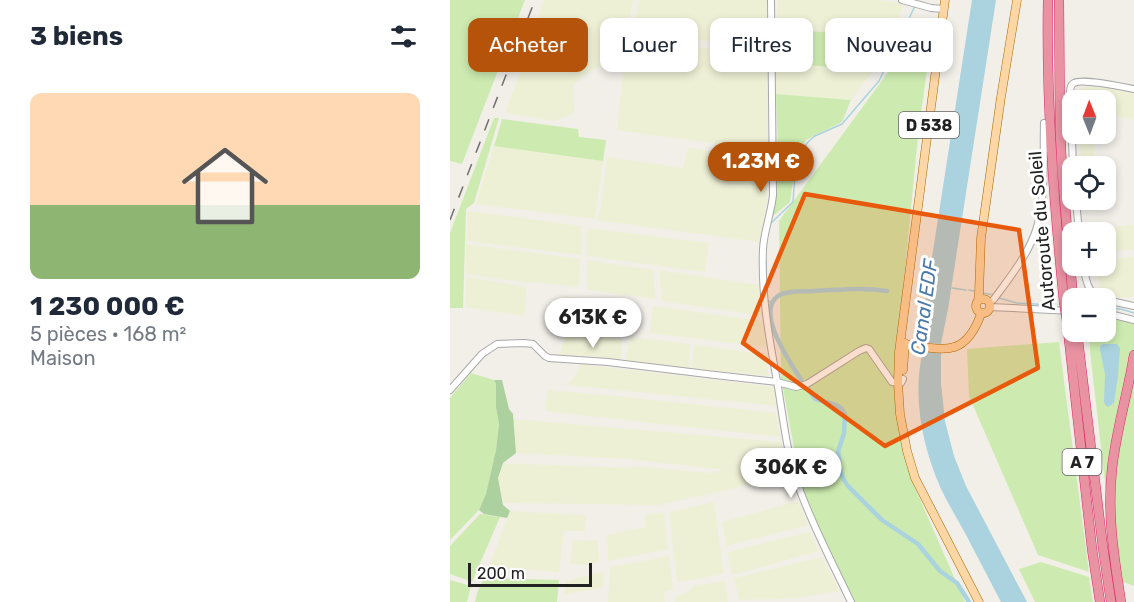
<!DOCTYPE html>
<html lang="fr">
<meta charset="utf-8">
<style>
:root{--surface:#fff;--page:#f2f2f3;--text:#1f2937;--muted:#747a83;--accent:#b45309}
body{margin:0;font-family:Rubik,sans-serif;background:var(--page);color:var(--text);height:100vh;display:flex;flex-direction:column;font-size:22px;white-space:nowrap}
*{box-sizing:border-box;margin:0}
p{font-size:20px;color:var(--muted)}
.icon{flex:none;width:33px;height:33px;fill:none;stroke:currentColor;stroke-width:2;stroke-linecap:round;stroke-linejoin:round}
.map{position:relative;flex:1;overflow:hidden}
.side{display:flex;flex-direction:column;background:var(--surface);width:450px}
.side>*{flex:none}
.top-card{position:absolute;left:18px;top:18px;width:570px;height:54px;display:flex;gap:12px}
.needle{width:39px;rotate:359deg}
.controls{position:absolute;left:612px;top:90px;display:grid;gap:12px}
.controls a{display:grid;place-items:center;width:54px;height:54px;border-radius:12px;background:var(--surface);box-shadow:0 3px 9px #0003;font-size:30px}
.scale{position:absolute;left:18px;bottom:15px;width:124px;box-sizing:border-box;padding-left:6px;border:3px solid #222;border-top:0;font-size:16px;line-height:21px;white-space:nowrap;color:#222;-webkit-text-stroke:4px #fff;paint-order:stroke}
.price{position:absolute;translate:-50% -51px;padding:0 14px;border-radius:21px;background:#fff;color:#222;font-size:20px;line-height:39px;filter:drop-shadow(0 2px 3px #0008)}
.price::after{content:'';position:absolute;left:50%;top:36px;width:18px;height:14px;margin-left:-9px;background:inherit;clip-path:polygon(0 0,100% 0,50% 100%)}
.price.selected{background:var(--accent);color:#fff}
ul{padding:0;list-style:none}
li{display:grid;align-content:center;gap:12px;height:318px;padding:0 30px}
li span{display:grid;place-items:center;height:186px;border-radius:12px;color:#555}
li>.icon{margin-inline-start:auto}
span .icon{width:108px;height:108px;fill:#fffc;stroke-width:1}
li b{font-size:26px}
h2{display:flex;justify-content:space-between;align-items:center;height:72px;padding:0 30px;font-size:26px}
.tag{padding:0 21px;border-radius:12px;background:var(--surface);box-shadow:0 3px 9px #0003;font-size:21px;line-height:54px}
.tag.selected{background:var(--accent);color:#fff}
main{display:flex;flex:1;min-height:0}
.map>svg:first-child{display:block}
</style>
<main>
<section class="side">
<h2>3 biens<svg class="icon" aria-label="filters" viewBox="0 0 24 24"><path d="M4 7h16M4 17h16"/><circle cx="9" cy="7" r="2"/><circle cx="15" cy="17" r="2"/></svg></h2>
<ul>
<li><span style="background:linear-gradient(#ffd9b3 60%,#8fb573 0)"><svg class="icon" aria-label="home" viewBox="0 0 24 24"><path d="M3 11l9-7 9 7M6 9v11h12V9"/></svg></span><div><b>1 230 000 €</b><p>5 pièces · 168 m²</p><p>Maison</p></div></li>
</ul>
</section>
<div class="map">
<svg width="684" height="602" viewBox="0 0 684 602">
<rect width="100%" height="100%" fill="#f2efe9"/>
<path fill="#eef0d5" d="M94,0H183L177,36L171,49L165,56L132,77L125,83L123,91L125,110L122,114L105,121L57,113L56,110L78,51Z
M189,0H317L319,46L317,50L187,31L184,25Z
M328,0H424L454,3L441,38L326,28Z
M183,37L318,58V116L319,151L167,130L174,62Z
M326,62L423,71L401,100L326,94Z
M638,86L684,92V120L656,114V100H629V95L631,89Z
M630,134H644L645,166H631Z
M44,146L153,161L145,219L26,204Z
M238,148L317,159V201L309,242L147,220L151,206L157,157L233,168Z
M17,211L132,226L131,255L17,241Z
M684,225V250L656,251V232H635V229Z
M139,228L259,243L255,272L137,256L136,235Z
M16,244L130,259L129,287L84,282L78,283L16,274Z
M684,257V297L663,298L655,296L650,289L645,266H656V260Z
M137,260L203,270L206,299L137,290Z
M209,270L309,285L313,316L212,301Z
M16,277L77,287L74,316L15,307Z
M116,297L173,303L171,332L115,326Z
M203,306L312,321L317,347L200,333Z
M116,332L172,339L171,359L129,355H110Z
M180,337L240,344L239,368L176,361Z
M244,345L317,354L318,376L242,368Z
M130,364L325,387L328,406L116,385L127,374Z
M98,390L175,397L326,413L330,437L95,411Z
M63,419L331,442L340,476L208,505L53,503L48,478L53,463L179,468L182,466L262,473L274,470L178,459L66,453Z
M348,501L358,525L276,546L272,522Z
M264,502L274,574L227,582L219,512Z
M60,511L136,515L135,531H114L109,572L39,567Z
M214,512L218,549L158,561L157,535L195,527V515Z
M359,532L369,551L282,575L278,552Z
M148,540L149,561L135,565L120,564L123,541Z
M219,556L223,589L214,592L215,602H158L160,567Z
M371,557L390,591L347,598L289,600L284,578Z
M154,571L153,587L114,595L116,581Z
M275,581L278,602H225V597L239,592L243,586Z"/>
<path fill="#cdebb0" d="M0,0H75L12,164L0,161Z
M326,28L441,38L423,71L326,62Z
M450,56H479L469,127L448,339L453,444L462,481L515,602H403L354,501L331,378L329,221Z
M326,94L401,100L392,122L356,140L346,160L340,202L323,216C331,176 327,134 326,94Z
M44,118H49L24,203L16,209L13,308H0V233Z
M52,119L128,129L129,137L156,140L153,161L44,146Z
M660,319L684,323V586L666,579L640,351L639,332H656V320Z
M609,342L639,572L588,555L519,396L517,349Z
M21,373L44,380L46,384V408L49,424L46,450L36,495L29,510L0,540V398Z
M30,514L50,517L22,582L0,574V546Z
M591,562L639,577L643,602H585L569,569Z
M34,578L109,580L107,602H25L27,593Z
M0,580L21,586L17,602H0Z"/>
<path fill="#add19e" d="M44,380H52L59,409L63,414L66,453L53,463L48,478L53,505L60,511L57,518L34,514L29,510L36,494L46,450L49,424L46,408V384Z"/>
<path fill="#aad3df" d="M522,0H546L498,309L491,344L473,343L474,309Z
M653,344H667L670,348L668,376L664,403L658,407L655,405L654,401L655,374L650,350V346Z
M473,350L491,352V384L495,421L504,456L516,486L577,602H551C539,579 527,556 515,533C507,518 498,504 491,489C472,446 462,396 473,350Z"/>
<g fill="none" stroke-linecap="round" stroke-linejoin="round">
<path stroke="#aad3df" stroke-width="1.5" d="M320,224L343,202L345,173L353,148L359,141L365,136L392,124L429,81L465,6
M316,261L317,300L322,303
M502,288L516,290
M519,290L524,291
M533,293L544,295
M549,298L567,303L602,305
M656,308L671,309L684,313"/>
<path stroke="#aad3df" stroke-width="4.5" d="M353,383C343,366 304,313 328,296C337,290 353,292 364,291C389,290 412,287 437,291
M356,386L365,399L386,405L391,408L395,414L394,433L388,452L391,474L397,485L432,520L468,544L490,571L507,583L519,602"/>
<g stroke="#a9a9a9" stroke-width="8">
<path id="minor" d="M321,0L323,195C321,214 314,231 313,249C311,294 319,338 327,381C333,416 336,451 348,485C362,525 383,564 401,602
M452,0L481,8L494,9
M623,166L620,91C621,87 620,85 624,83C633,78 673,87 684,89
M626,200L629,232
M633,266C636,279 637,290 648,298
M656,300L684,306
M539,303L544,299C560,277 579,254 587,227C596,198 593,154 594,123
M540,307L622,311
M656,313L684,320
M0,390L32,354L47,344L74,343L83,344L95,356L99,358L158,362L265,375L327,382L346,387L357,384L365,379L409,351L416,348L419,349L442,382L451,383L453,379"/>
</g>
<g stroke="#a06b00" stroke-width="9">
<path id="major" d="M495,0L449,352L448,383L450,414L457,451L465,478L529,602
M526 306a7 7 0 1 1 14 0a7 7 0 1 1-14 0Z
M528,301L529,293L531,238L551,97L567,0
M453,346L455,344C494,350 515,358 531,314
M453,370L455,343"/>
</g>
<g stroke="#dc2a67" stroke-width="10">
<path id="highway" d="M598,0C596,101 604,202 614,302
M609,0L610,129L612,170L623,298
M617,321L642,549L650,602
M627,332L653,548L661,602
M671,602C664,557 657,514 662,469C666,430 678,393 684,355"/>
</g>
<use href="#minor" stroke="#fff" stroke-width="6"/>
<use href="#major" stroke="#fcd6a4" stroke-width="8"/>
<use href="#highway" stroke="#e892a2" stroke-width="9"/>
<path stroke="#707070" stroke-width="1.5" stroke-dasharray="12 12" stroke-linecap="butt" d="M0,220L85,0"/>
<g stroke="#dc2a67" stroke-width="10" stroke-linecap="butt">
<path id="highway-bridge" d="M614,302L617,321"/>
</g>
<use href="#highway-bridge" stroke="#e892a2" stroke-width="9"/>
</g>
<path fill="#e8590c" fill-opacity="0.2" stroke="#e8590c" stroke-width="4.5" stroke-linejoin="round" d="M355,194L569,230L588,368L435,446L293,343Z"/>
<g text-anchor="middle" stroke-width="6" stroke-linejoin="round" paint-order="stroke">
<g fill="#fff" stroke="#646464" stroke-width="1.5">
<rect x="449" y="112" width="60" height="26" rx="4.5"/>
<rect x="612.5" y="449" width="39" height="26" rx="4.5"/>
</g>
<g font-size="16" font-weight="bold" fill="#222">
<text x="479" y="131">D 538</text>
<text x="632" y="468">A 7</text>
</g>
<g font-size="18" fill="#222" stroke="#fff">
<text transform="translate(592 231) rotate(-95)" y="6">Autoroute du Soleil</text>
</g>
<g font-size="20" font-style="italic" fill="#4a7aab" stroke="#fff">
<text transform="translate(474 307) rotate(-82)" y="7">Canal EDF</text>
</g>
</g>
</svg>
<div class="controls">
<a><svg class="needle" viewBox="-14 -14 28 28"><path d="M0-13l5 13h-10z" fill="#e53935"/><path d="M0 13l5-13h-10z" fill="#747a83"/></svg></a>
<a><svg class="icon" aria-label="locate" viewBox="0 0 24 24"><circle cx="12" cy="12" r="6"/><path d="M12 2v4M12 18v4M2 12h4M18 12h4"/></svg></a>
<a>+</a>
<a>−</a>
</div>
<div class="scale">200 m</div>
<b class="price selected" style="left:311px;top:193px">1.23M €</b>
<b class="price" style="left:143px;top:349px">613K €</b>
<b class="price" style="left:341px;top:499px">306K €</b>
<div class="top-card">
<a class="tag selected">Acheter</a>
<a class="tag">Louer</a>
<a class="tag">Filtres</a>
<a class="tag">Nouveau</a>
</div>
</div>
</main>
